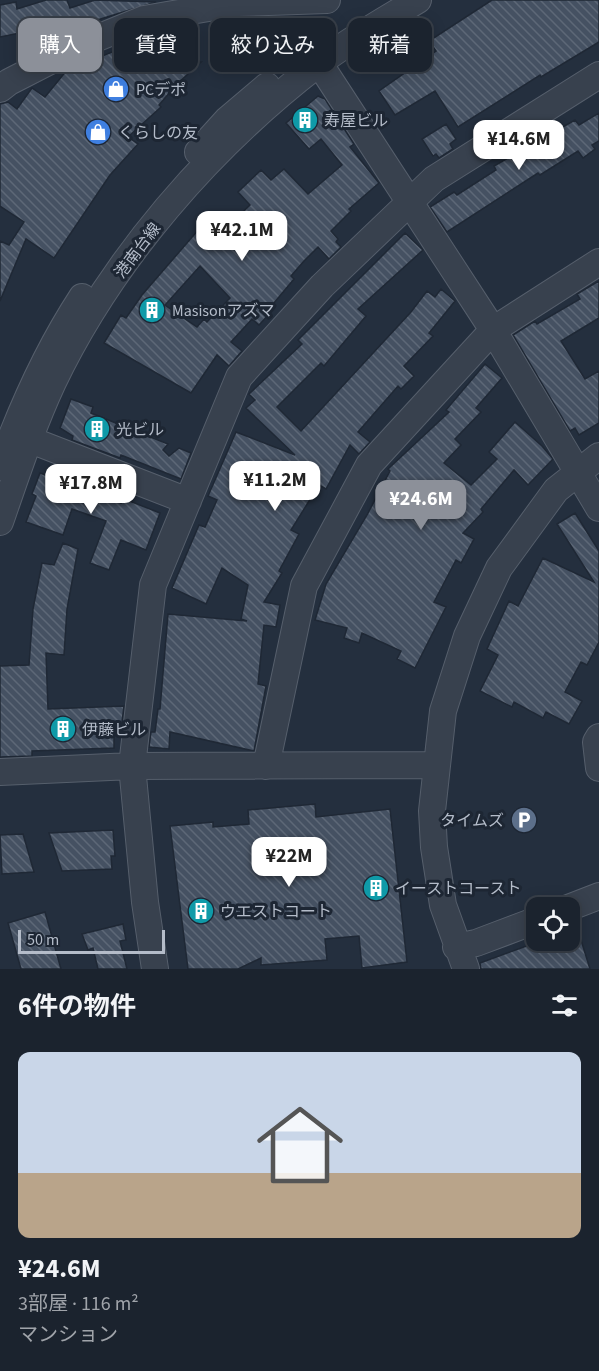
<!DOCTYPE html>
<html lang="ja">
<meta charset="utf-8">
<style>
:root{--surface:#1b232e;--page:#242b36;--text:#f1f3f6;--muted:#a0a4aa;--line:#39404a;--accent:#8c9099}
body{margin:0;font-family:"Source Sans 3","Noto Sans JP",sans-serif;background:var(--page);color:var(--text);height:100vh;display:flex;flex-direction:column;font-size:22px;white-space:nowrap}
*{box-sizing:border-box;margin:0}
p{font-size:20px;color:var(--muted)}
.icon{flex:none;width:33px;height:33px;fill:none;stroke:currentColor;stroke-width:2;stroke-linecap:round;stroke-linejoin:round}
.map{position:relative;height:969px;overflow:hidden}
.drawer{display:flex;flex-direction:column;background:var(--surface);flex:1}
.drawer>*{flex:none}
.banner{position:absolute;left:18px;top:18px;width:564px;height:54px;display:flex;gap:12px}
.fabs{position:absolute;left:526px;top:897px;display:grid;gap:12px}
.fabs a{display:grid;place-items:center;width:54px;height:54px;border-radius:12px;background:var(--surface);box-shadow:0 3px 15px #0003,0 0 0 2px var(--line);font-size:30px}
.scale{position:absolute;left:18px;bottom:15px;width:147px;box-sizing:border-box;padding-left:6px;border:3px solid #b4bcc9;border-top:0;font-size:16px;line-height:21px;white-space:nowrap;color:#b4bcc9;-webkit-text-stroke:4px #1d2633;paint-order:stroke}
.price{position:absolute;translate:-50% -51px;padding:0 14px;border-radius:12px;background:#fff;color:#222;font-size:20px;line-height:39px;filter:drop-shadow(0 2px 3px #0008)}
.price::after{content:'';position:absolute;left:50%;top:36px;width:18px;height:14px;margin-left:-9px;background:inherit;clip-path:polygon(0 0,100% 0,50% 100%)}
.price.on{background:var(--accent);color:#fff}
ul{padding:0;list-style:none}
li{display:grid;align-content:center;gap:12px;height:318px;padding:0 18px}
li+li{border-top:2px solid var(--line)}
li span{display:grid;place-items:center;height:186px;border-radius:12px;color:#555}
li>.icon{margin-inline-start:auto}
span .icon{width:108px;height:108px;fill:#fffc;stroke-width:1}
li b{font-size:26px}
h2{display:flex;justify-content:space-between;align-items:center;height:72px;padding:0 18px;font-size:26px}
.pill{padding:0 21px;border-radius:12px;background:var(--surface);box-shadow:0 3px 15px #0003,0 0 0 2px var(--line);font-size:21px;line-height:54px}
.pill.on{background:var(--accent);color:#fff}
.map>svg:first-child{display:block}
</style>
<div class="map">
<svg width="599" height="969" viewBox="0 0 599 969">
<defs>
<pattern id="building-back-hatch" width="6" height="6" patternUnits="userSpaceOnUse" patternTransform="scale(1.5)"><rect width="6" height="6" fill="#455162"/><path d="M-1 5l2 2M0 0l6 6M5-1l2 2" fill="none" stroke="#5d6877"/></pattern>
</defs>
<rect width="100%" height="100%" fill="#242f3e"/>
<path fill="url(#building-back-hatch)" stroke="#1f2835" stroke-width="1.5" fill-rule="evenodd" d="M46,0H67L70,8L95,0L156,2L32,40L29,31L0,37V5L16,2L17,9Z
M492,0H599V42L541,77L540,75L458,127L435,91L395,115L379,91L436,51L429,41Z
M226,20L228,23L265,21L279,39L242,69L211,32Z
M132,44L158,67L201,62L176,85L159,105L161,107L128,137L138,144L110,175L54,258L26,239L0,301V241L9,245L24,222L0,206V104L8,102L17,109L32,88L45,97L67,70Z
M318,96L325,99L354,144L350,147L379,183L349,209L351,211L331,231L338,239L336,242L341,247L329,259L318,247L304,261L291,276L294,279L268,310L271,312L259,325L252,319L231,342L242,351L229,366L217,355L191,393L104,343L121,315L126,318L142,295L206,221L220,234L250,205L238,192L261,170L271,180L284,169L308,194L342,165L321,139L309,149L286,123ZM200,266L230,298L207,322L204,319L197,327L165,305Z
M599,113V141L592,145L595,149L583,158L578,151L540,175L538,173L447,232L430,207L454,192L457,195L496,170L494,166L575,120L579,125Z
M446,124L456,139L450,144L453,149L439,158L436,154L433,156L422,139Z
M405,233L423,250L358,309L366,316L324,366L321,363L277,407L301,431L411,312L427,291L435,297L441,289L455,301L429,333L433,336L404,366L414,376L401,389L398,386L358,432L370,442L359,454L350,445L326,489L319,485L291,530L299,534L279,571L282,573L264,602L280,605L276,627L264,625L258,684L266,686L254,751L170,732L169,749L149,747L151,732H155L158,709H160L168,614L247,621L241,619L248,585L222,568L206,604L172,588L199,525L205,527L217,500L208,496L236,432L295,455L246,408L255,400L249,394L302,344L298,340Z
M599,281V318L561,341L585,379L599,371V423L579,435L575,428L570,431L513,335L535,321L537,324L580,299L577,294Z
M485,364L502,378L476,408L481,412L455,439L461,445L444,463L471,485L497,459L489,452L515,422L542,446L553,459L528,485L514,470L481,509L483,512L463,533L474,539L461,563L456,560L434,602L446,607L415,668L397,659L401,651L362,633L359,643L344,638L347,628L315,620L326,584L367,515L390,471L388,469L449,412L446,410Z
M71,399L93,407L91,413L168,444L163,450L169,456L179,448L191,453L181,479L121,455L120,458L72,440L73,436L60,428Z
M57,468L79,476L76,484L89,488L88,492L121,503L122,498L160,513L146,550L121,540L109,570L90,563L106,521L72,509L63,535L26,522L36,496L32,494L40,473L54,478Z
M575,513L599,551V642L587,665L581,662L565,692L582,701L569,724L546,712L543,718L514,702L512,707L480,691L498,655L487,649L509,601L518,606L543,558L594,582L557,524Z
M63,543L78,549L67,609L64,655L46,653L48,709L124,706L121,730H114V748L32,751V756L0,757V666L29,665L33,609L42,563L54,565Z
M315,804L316,817L390,809L407,962L362,968L359,936L325,939L327,960L261,965V958L238,969H188L170,826L213,822V827L249,824L248,810Z
M113,830L115,856H111L112,869L62,871L49,833Z
M23,834L34,872L2,874L0,835Z
M45,912L61,969H21L8,923Z
M123,924L126,940L120,941L127,969H98L93,948L88,950L82,934Z
M543,940H581L590,969H481L480,963Z"/>
<g fill="none" stroke-linecap="round" stroke-linejoin="round">
<g stroke="#565f6c" stroke-width="28">
<path id="minor" d="M319,63L493,330L599,508
M0,89L9,82L85,43L144,19L238,3L327,0
M198,152L227,120L267,86
M15,434L188,501
M0,467C21,409 48,349 82,297
M0,522C16,476 32,427 53,382C112,259 210,147 318,64C349,40 385,20 418,0
M599,737L596,742L599,768
M266,766L304,586L369,465L493,330L599,262
M0,772L132,766L436,765
M568,908L599,896
M456,947L476,943L537,920
M155,969L145,902L132,766L153,585L239,377L322,286L434,179L599,75
M466,969L443,905L434,847L432,811L443,711L467,636L499,568L556,490L599,456"/>
</g>
<use href="#minor" stroke="#38414e" stroke-width="26"/>
</g>
<defs>
<g id="shop-disc" transform="scale(1.35)"><circle r="9.5" fill="#3f7fe0" stroke="#1d2633"/><path d="M-5-2.5h2.3a2.7 3.5 0 0 1 5.4 0H5L5.5 6h-11ZM-1.5-2.5h3a1.5 2.3 0 0 0-3 0Z" fill="#fff"/></g>
<g id="building-disc" transform="scale(1.35)"><circle r="9.5" fill="#0f9aa8" stroke="#1d2633"/><path d="M-4-6H4V6H1V3H-1V6H-4ZM-2.5-4.3h1.7v1.8h-1.7ZM.8-4.3h1.7v1.8H.8ZM-2.5-1h1.7V.8h-1.7ZM.8-1h1.7V.8H.8Z" fill="#fff"/></g>
<g id="parking-disc" transform="scale(1.35)"><circle r="9.5" fill="#5c6f8a" stroke="#1d2633"/><path d="M-3.5-5.5H1a3.5 3.5 0 0 1 0 7H-1V5.5H-3.5ZM-1-3.4V-.6H.8a1.4 1.4 0 0 0 0-2.8Z" fill="#fff"/></g>
</defs>
<g fill-rule="evenodd">
<use href="#shop-disc" x="116" y="89"/>
<use href="#building-disc" x="305" y="120"/>
<use href="#shop-disc" x="98" y="132"/>
<use href="#building-disc" x="152" y="310"/>
<use href="#building-disc" x="97" y="429"/>
<use href="#building-disc" x="63" y="729"/>
<use href="#parking-disc" x="524" y="820"/>
<use href="#building-disc" x="376" y="888"/>
<use href="#building-disc" x="201" y="911"/>
</g>
<g text-anchor="middle" stroke-width="6" stroke-linejoin="round" paint-order="stroke">
<g font-size="16" fill="#b4bcc9" stroke="#1d2633" text-anchor="start">
<text x="136" y="95">PCデポ</text>
<text x="324" y="126">寿屋ビル</text>
<text x="118" y="138">くらしの友</text>
<text x="172" y="316">Masisonアズマ</text>
<text x="116" y="435">光ビル</text>
<text x="82" y="735">伊藤ビル</text>
<text x="504" y="826" text-anchor="end">タイムズ</text>
<text x="395" y="894">イーストコースト</text>
<text x="220" y="917">ウエストコート</text>
</g>
<g font-size="16" fill="#b4bcc9" stroke="#1d2633">
<text transform="translate(137 250) rotate(-53)" y="6">港南台線</text>
</g>
</g>
</svg>
<div class="fabs">
<a><svg class="icon" aria-label="locate" viewBox="0 0 24 24"><circle cx="12" cy="12" r="6"/><path d="M12 2v4M12 18v4M2 12h4M18 12h4"/></svg></a>
</div>
<div class="scale">50 m</div>
<b class="price" style="left:519px;top:171px">¥14.6M</b>
<b class="price" style="left:242px;top:262px">¥42.1M</b>
<b class="price" style="left:275px;top:512px">¥11.2M</b>
<b class="price" style="left:91px;top:515px">¥17.8M</b>
<b class="price on" style="left:421px;top:531px">¥24.6M</b>
<b class="price" style="left:289px;top:888px">¥22M</b>
<div class="banner">
<a class="pill on">購入</a>
<a class="pill">賃貸</a>
<a class="pill">絞り込み</a>
<a class="pill">新着</a>
</div>
</div>
<section class="drawer">
<h2>6件の物件<svg class="icon" aria-label="filters" viewBox="0 0 24 24"><path d="M4 7h16M4 17h16"/><circle cx="9" cy="7" r="2"/><circle cx="15" cy="17" r="2"/></svg></h2>
<ul>
<li><span style="background:linear-gradient(#c9d6e8 65%,#b9a48a 0)"><svg class="icon" aria-label="home" viewBox="0 0 24 24"><path d="M3 11l9-7 9 7M6 9v11h12V9"/></svg></span><div><b>¥24.6M</b><p>3部屋 · 116 m²</p><p>マンション</p></div></li>
</ul>
</section>
